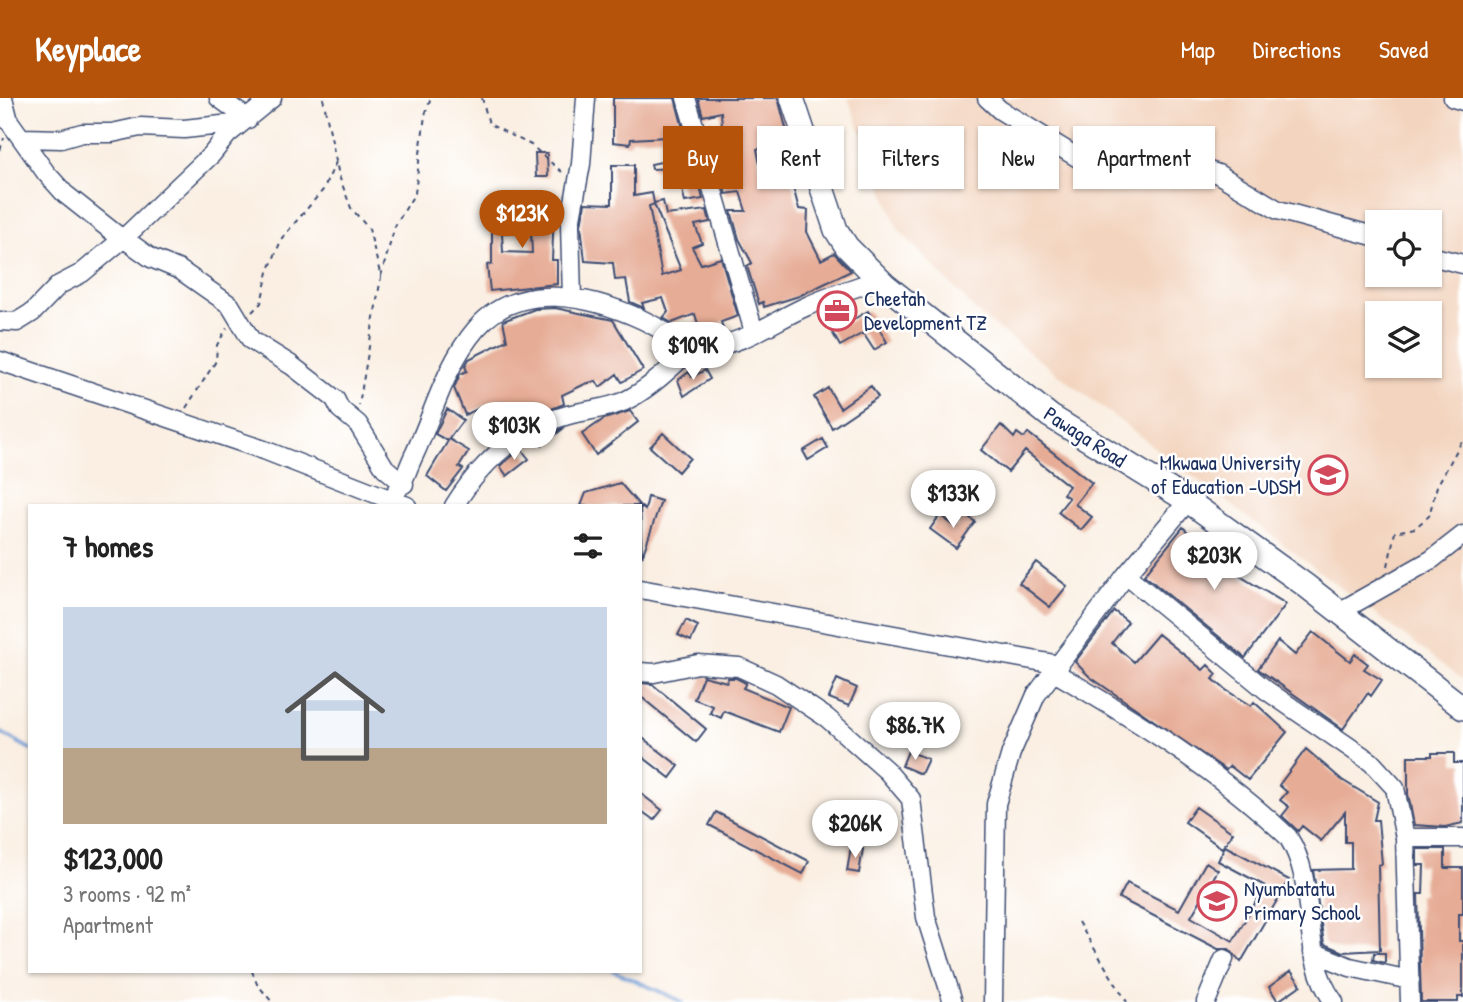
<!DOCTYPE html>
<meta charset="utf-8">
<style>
:root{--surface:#fff;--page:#f2f2f2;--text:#222;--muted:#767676;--line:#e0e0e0;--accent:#b45309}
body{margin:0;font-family:"Patrick Hand",sans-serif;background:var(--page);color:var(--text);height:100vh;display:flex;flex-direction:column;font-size:26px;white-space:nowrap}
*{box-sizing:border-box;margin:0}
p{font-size:23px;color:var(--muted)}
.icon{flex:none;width:38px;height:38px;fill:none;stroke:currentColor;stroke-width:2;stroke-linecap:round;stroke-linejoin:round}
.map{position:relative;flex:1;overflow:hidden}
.drawer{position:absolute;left:28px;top:406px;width:614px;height:469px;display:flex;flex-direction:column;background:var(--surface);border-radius:0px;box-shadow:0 2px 5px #0004}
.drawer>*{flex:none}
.banner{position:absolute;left:663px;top:28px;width:665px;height:63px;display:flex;gap:14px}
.tools{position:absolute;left:1365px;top:112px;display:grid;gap:14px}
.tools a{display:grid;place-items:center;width:77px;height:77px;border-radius:0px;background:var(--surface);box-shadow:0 2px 5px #0004;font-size:35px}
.price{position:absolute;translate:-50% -60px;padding:0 16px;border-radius:24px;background:#fff;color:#222;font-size:23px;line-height:46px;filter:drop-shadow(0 2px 4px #0008)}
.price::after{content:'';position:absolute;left:50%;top:42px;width:21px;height:16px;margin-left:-10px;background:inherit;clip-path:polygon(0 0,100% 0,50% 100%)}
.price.active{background:var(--accent);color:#fff}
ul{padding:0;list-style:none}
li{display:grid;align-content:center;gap:14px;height:371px;padding:0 35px}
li+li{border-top:2px solid var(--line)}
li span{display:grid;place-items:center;height:217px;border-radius:0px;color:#555}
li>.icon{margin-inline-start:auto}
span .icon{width:126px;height:126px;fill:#fffc;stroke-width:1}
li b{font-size:30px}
h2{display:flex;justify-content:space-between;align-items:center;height:84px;padding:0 35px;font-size:30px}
.tag{padding:0 24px;border-radius:0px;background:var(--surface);box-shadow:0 2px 5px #0004;font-size:24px;line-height:63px}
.tag.active{background:var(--accent);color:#fff}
header{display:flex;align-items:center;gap:42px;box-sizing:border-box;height:98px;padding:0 35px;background:var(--accent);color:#fff}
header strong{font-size:33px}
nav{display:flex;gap:38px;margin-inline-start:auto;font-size:24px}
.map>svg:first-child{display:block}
</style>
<header>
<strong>Keyplace</strong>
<nav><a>Map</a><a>Directions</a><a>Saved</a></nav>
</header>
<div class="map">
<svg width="1463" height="904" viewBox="0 0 1463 904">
<rect width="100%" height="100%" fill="#fff"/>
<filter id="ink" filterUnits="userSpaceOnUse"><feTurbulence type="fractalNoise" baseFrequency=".0143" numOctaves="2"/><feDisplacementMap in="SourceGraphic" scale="14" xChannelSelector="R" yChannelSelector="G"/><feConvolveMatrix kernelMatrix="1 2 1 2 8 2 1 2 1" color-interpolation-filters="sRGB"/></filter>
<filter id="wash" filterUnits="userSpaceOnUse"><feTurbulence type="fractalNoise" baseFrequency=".00686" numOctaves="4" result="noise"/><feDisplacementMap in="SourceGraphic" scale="28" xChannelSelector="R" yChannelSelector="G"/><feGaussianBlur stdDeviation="1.57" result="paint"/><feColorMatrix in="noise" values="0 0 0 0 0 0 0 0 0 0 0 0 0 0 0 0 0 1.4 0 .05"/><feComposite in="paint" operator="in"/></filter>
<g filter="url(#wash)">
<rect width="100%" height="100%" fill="#faefe2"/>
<path fill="#f3d4be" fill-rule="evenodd" d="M848,0H1463V582L981,218L898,131ZM1377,124H1430V177H1377ZM1377,215H1430V268H1377Z"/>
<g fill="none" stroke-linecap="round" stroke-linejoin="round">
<path stroke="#6d9dd7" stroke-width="3.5" d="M0,634L30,651
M614,873L683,904"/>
</g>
<g id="blocks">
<path fill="#e6ac95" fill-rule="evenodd" d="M613,0H675L685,38L631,41L630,46L613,44Z
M698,0H778L794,60L792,70L783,69V48L757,51L761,72L788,71L799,111L808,112L807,134L821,162L834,155L851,173L799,198L764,209L763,204L759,206L747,168L752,165L739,141L731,113H746L740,94L726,96L712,49L720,47L719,42H723L721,14L703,18Z
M535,55H547L548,79H536Z
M690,58L695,82L698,81L703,101L685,104L677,70L652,71L651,66Z
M612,67H634V98L652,95L654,105L663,103L666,117L707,112L710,124L695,127L702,145L692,149L701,166L721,160L738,218L721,224L723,230L701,236L695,216L672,225L663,220L668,214L663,200L642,205L644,210L630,204L626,181L615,182L613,165L585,163L581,127L585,105L612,106ZM654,106L681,172L662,178L649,108Z
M492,111L554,113L552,162H557V186L490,193L487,167L492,166ZM531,134L532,155L503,154L502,135Z
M555,210L613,222L643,272L622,284L617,276L600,289L596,283L585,286L562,297L564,306L525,322L518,313L498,324L488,306L465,317L454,290L460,276L467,273L465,268L469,261L507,242L503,223L535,211Z
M837,212L845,226L868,213L887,244L874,252L863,235L840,248L824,220Z
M705,272L710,281L684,298L678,282L689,274L692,279Z
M871,288L878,299L832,330L814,299L828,290L840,310Z
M447,311L463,322L449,341L469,353L459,369L463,371L446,393L427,378L448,343L435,336Z
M630,313L638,324L596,357L582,336L604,321Z
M1001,327L1014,340L1017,335L1024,340L1028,335L1092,385L1075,406L1092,419L1081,432L1058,414L1069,400L1063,396L1069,388L1025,353L1008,374L981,352Z
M507,329L509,332L491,346L487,341Z
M564,330L542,347L538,341L554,334Z
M663,335L690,360L678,374L650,349Z
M823,341L828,350L808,362L803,353Z
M521,351L529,361L507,378L500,368Z
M620,385L640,408H581L586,395Z
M648,399L661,403L642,459L640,408L645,412Z
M965,416L975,424L956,450L930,431L940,417L956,429Z
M1183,429L1192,439L1232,465L1229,469L1240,478L1286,506L1245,560L1144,477Z
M1036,464L1067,488L1050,509L1019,485Z
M1114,513L1128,524L1112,545L1134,564L1158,536L1203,572L1208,567L1217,576L1213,581L1226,592L1251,608L1254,604L1287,634L1248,682L1230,668L1226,672L1090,579L1075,564Z
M686,522L698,528L691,543L678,537Z
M1313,534L1350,563L1355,556L1368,566L1364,571L1382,582L1371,598L1368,595L1343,631L1258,571L1278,543L1295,557Z
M703,578L727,584L728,580H736L746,585L743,590L789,609L779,634L724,613L721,620L710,615L713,608L694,601Z
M837,581L857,590L849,608L829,600Z
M640,585L652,586L706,631L696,644L640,598Z
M640,638L679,668L670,680L640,657Z
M1306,651L1342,682L1378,704L1374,722H1378L1382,766L1378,767L1380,852L1343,854L1324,846L1313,772L1351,771V744H1345V714L1321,743L1302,728L1298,733L1282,718L1289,709L1280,702L1287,694L1279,687Z
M908,653L928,661L921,676L902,668Z
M1432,655H1454V665H1463V725L1445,729L1414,727L1408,696V658H1432Z
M640,695L662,712L654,722L640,712Z
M1196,709L1233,735L1222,750L1185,724Z
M716,714L809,763L803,776L709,727Z
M1225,748L1289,782L1241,864L1229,851H1218L1119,800L1127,785L1179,812L1206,764L1218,772L1191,819L1233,843L1265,788L1218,763Z
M851,749L863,751L859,775L847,773Z
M1417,751H1445V770H1463V816H1459V843H1463V899H1458V904H1421L1418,796H1423L1424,767H1417Z
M1374,855H1385V865L1373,862Z
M1291,873L1301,887L1278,903L1269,889Z"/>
</g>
</g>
<g filter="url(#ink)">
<use href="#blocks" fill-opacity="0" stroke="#3c4c72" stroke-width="2"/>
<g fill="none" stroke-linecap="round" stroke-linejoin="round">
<g stroke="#3c4c72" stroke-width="21">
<path id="minor" d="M3,0L9,23L46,75L65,96L122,141
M219,0L248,21
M686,0L754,234
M987,0L1000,12L1088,66L1106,71L1136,72L1194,68L1218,76L1278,112L1377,139
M1453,0L1463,3
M23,40L61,41L82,35H112L140,29L184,31L241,25
M123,140L151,160L180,172L230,207L251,242L291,267L335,301L340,311L358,326L385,370L404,386
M1430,158L1463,166
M572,200L570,126L581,66L586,0
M0,223L17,224L33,214L59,187L82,175L125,139L212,56L228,36L272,0
M0,263L264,352L407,408
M391,401C405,385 406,373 415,355C434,314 446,266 476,231C518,181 591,198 643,222C664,232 683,248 707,248C740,249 775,222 805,209C829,198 854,190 880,181
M454,408C481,364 517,331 568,317C587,312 607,311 625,303C653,289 673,267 696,247
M1126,477L1266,592L1371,664L1395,690L1405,740L1410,904
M640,491L1060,567
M1339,514L1431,462L1463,437
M640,574L654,575L698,566L739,569L776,586L827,620L887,673L911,701L926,819L953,904
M1054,574C1136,622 1219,673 1288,739C1320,789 1298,856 1334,904
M1405,740H1463
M1313,854L1350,869L1410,882
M993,904L996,706L1011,655L1036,597L1126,477L1188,403
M1206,904L1224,861"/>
</g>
<g stroke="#3c4c72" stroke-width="26">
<path id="major" d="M792,0L836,132L847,149L885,187L1050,318L1188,403L1305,487L1463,610"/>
</g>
<path stroke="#3c4c72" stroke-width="2" stroke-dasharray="5 5" stroke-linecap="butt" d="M323,0L339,78L351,110L369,131L381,179L359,307
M482,0L489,26L531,47L563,75
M0,52L4,40
M381,178L395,128L415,95L425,17L431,0
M252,214L261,205L268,174L282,140L323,92L336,64
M186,310L216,263L217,247L227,230
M1388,468L1395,434L1415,430L1429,418L1437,388L1463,341
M1078,824L1127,904
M252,873L257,886L272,904"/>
<use href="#minor" stroke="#fff" stroke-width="18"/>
<use href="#major" stroke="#fff" stroke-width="23"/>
</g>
</g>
<defs>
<g id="office-ring" transform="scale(2.0125)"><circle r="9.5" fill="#fff" stroke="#d1495b" stroke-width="1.5"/><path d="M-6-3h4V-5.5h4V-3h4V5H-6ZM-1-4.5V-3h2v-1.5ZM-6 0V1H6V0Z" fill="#d1495b"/></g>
<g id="university-ring" transform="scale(2.0125)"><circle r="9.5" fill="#fff" stroke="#d1495b" stroke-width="1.5"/><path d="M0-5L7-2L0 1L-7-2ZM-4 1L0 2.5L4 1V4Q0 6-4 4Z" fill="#d1495b"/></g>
<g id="school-ring" transform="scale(2.0125)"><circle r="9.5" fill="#fff" stroke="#d1495b" stroke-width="1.5"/><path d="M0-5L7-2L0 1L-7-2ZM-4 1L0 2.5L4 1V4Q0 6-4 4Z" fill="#d1495b"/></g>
</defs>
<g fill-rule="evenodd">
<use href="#office-ring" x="837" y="213"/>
<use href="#university-ring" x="1328" y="377"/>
<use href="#school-ring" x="1217" y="803"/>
</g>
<g text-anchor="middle" stroke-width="5" stroke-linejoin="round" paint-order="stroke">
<g font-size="21" fill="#1b2f5e" stroke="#fff" text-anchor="start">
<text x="864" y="208">Cheetah<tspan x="864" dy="24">Development TZ</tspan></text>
<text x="1301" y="372" text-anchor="end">Mkwawa University<tspan x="1301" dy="24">of Education -UDSM</tspan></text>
<text x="1244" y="798">Nyumbatatu<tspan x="1244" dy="24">Primary School</tspan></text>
</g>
<g font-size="21" fill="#1b2f5e" stroke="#fff">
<text transform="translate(1085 339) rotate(33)" y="7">Pawaga Road</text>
</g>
</g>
</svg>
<div class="tools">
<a><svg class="icon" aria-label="locate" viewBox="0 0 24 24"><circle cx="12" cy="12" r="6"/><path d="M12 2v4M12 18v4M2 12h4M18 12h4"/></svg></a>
<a><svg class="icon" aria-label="layers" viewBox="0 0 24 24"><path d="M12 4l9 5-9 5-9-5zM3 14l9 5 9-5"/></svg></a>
</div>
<b class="price active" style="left:522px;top:152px">$123K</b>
<b class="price" style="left:693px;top:284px">$109K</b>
<b class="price" style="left:514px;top:364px">$103K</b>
<b class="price" style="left:953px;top:432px">$133K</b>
<b class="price" style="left:1214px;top:494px">$203K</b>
<b class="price" style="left:915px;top:664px">$86.7K</b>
<b class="price" style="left:855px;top:762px">$206K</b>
<div class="banner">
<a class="tag active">Buy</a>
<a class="tag">Rent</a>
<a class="tag">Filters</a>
<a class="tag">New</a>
<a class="tag">Apartment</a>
</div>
<section class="drawer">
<h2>7 homes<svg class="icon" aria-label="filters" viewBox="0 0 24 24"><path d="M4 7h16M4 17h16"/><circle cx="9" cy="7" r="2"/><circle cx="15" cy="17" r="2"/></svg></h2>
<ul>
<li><span style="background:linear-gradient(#c9d6e8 65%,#b9a48a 0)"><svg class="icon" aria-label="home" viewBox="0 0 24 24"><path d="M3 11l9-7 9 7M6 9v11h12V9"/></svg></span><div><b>$123,000</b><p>3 rooms · 92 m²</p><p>Apartment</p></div></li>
</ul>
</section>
</div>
